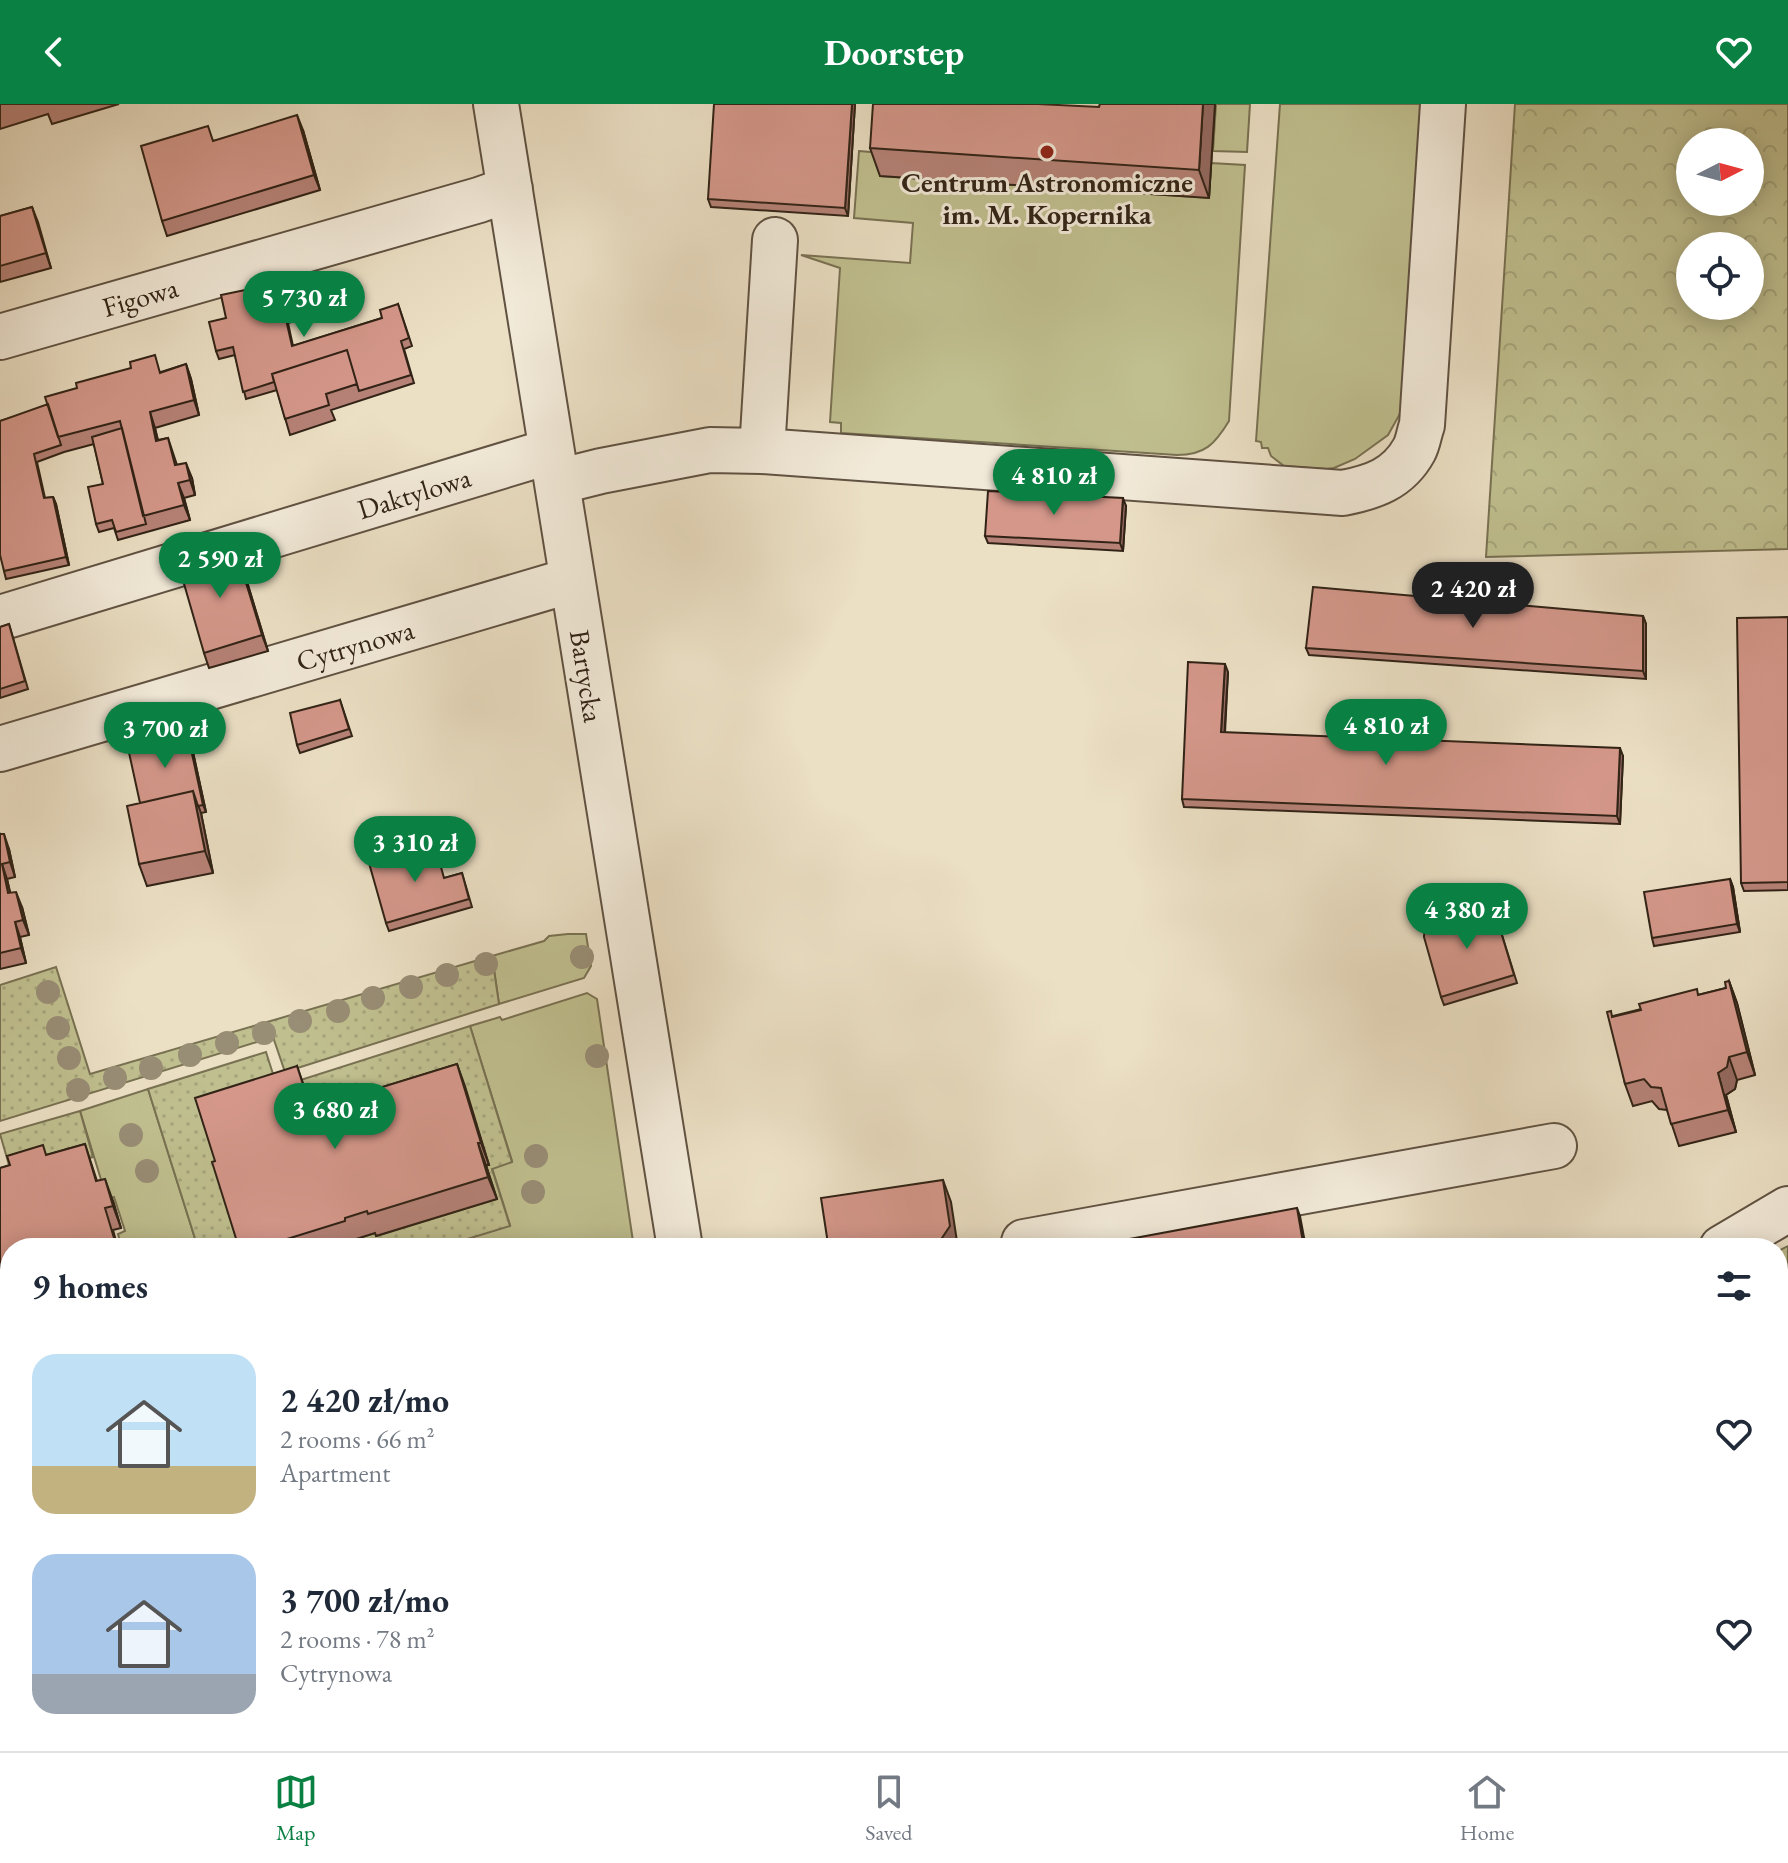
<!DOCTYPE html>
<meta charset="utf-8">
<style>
:root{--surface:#fff;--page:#f2f2f3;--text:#1f2937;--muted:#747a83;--line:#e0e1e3;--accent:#0b8043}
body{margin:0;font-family:"EB Garamond",serif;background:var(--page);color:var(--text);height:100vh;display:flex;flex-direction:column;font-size:30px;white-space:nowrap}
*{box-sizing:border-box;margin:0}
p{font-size:26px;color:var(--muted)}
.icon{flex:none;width:44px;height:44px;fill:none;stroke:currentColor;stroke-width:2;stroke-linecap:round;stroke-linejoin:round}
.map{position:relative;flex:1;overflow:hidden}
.details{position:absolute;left:0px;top:1134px;width:1788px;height:514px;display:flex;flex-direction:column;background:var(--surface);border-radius:32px 32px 0 0;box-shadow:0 4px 20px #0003}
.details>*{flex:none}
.needle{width:52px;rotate:84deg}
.tools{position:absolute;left:1676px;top:24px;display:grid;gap:16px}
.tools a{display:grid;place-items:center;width:88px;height:88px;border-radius:50%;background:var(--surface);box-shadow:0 4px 20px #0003;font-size:40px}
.price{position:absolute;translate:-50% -68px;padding:0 18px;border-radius:28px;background:var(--accent);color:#fff;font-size:26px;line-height:52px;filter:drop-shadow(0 2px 4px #0008)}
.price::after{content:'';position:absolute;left:50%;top:48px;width:24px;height:18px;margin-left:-12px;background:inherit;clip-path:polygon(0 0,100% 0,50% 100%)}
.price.current{background:#222;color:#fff}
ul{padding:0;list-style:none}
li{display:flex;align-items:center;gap:24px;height:200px;padding:0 32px}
li span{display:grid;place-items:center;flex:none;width:224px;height:160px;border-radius:24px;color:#555}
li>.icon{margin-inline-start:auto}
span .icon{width:96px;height:96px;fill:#fffc;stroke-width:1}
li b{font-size:34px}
h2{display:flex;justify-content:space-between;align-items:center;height:96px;padding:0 32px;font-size:34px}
header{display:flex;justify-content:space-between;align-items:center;height:104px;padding:0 32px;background:var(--accent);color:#fff;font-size:36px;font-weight:700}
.tabs{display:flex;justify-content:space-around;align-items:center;height:112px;border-top:2px solid var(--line);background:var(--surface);font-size:22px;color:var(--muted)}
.tabs a{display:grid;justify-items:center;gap:4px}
.tabs .current{color:var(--accent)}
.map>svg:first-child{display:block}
</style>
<header><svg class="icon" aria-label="back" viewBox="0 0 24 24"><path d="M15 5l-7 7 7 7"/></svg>Doorstep<svg class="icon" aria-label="heart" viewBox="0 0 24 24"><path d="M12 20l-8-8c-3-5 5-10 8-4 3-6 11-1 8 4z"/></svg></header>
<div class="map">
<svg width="1788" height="1647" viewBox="0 0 1788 1647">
<defs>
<pattern id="forest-crowns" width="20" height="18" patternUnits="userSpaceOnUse" patternTransform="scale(2)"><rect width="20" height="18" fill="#c0bf8f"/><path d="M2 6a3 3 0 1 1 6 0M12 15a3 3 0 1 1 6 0" fill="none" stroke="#a5a47b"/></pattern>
<pattern id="park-dots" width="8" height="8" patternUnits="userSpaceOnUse" patternTransform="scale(2)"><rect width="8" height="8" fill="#c0bf8f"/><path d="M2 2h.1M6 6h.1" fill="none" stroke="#a5a47b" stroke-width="1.8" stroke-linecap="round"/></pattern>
</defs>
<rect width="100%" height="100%" fill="#ebdfc4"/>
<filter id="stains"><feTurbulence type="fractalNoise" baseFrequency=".0025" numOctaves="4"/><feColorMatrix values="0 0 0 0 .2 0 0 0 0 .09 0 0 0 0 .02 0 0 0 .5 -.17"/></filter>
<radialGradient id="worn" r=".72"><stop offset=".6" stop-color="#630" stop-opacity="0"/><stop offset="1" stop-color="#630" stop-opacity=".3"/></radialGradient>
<path fill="#c0bf8f" stroke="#787152" stroke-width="2" d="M1216,0H1250L1247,48L1213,47Z
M1280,0H1422L1401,308L1388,331L1355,355L1334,364L1326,365L1284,362L1271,352L1268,344H1262L1261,338L1256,337Z
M859,47L882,49L881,72L1209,94L1211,59L1245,61L1229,317C1215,340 1205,351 1177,351L841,329V319L830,318L840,164L801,151L910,159L913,119L854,114Z
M568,830H586L591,862L584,874L499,900L492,852L544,837L549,832Z
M587,889L597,895L634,1144H438L510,1121L492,1064L512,1057L470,922L500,913L502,916Z
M148,985L198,1144H122L118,1130L125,1127L114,1093L107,1095L80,1007Z
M10,1277V1330L0,1347V1280Z
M10,1408V1542L2,1545L0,1539V1409Z
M1055,1638H1087L1089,1647H1048L1046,1640Z"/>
<path fill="url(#forest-crowns)" stroke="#787152" stroke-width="2" fill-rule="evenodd" d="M1515,0H1788V445L1486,453ZM1690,38H1750V98H1690ZM1690,142H1750V202H1690Z
M10,1571V1638H533L507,1647H0V1575Z"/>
<path fill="url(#park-dots)" stroke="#787152" stroke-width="2" d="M492,852L499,900L285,968L273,933L0,1017V881L56,863L90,970Z
M470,922L512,1058L492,1065L510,1122L438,1144H337L353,1139V1136L375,1129L377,1132L496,1095L487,1065L486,1061H488L319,1027L288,980Z
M266,948L280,992L240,1144H198L148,985Z
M80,1007L93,1053L13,1075L0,1030Z
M1788,1142V1347L1778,1285V1147Z
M10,1245V1277L0,1280V1248Z
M1778,1467H1780L1788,1503V1647H1782L1778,1632Z
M573,1638H676L678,1647H577Z"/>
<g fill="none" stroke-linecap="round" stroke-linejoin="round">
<g stroke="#605242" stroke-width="48">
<path id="minor" d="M496,0L680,1144
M0,233L479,96L510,85
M762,347L775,136
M557,378L601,367L710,346L762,347L1343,389C1373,383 1398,375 1414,346C1418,339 1419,329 1422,321L1443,0
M0,514L551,347
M0,645L572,476
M1024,1138L1554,1042
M1722,1144L1788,1105
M1778,1370L1788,1413
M0,1378L10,1374
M0,1562L10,1559
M756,1638L757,1647
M1369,1638L1371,1647"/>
</g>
<use href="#minor" stroke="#f2ead9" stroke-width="44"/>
</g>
<g fill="#988d75">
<circle cx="582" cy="853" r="12"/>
<circle cx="486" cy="860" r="12"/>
<circle cx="447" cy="871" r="12"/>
<circle cx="411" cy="883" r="12"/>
<circle cx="48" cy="888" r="12"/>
<circle cx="373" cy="894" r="12"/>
<circle cx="338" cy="907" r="12"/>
<circle cx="300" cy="917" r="12"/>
<circle cx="58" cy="924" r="12"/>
<circle cx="264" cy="929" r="12"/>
<circle cx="227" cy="939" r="12"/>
<circle cx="190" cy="951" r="12"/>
<circle cx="597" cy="952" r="12"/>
<circle cx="69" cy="954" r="12"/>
<circle cx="151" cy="964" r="12"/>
<circle cx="115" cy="974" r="12"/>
<circle cx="78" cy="986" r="12"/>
<circle cx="131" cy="1031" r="12"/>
<circle cx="536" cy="1052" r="12"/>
<circle cx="147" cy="1067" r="12"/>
<circle cx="533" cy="1088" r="12"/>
</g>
<path fill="#b68277" stroke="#312316" stroke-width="2" d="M0,0H119L52,20L48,10L0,25Z
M855,0L848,112L711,103L708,95Z
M1100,0H1215L1209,94L880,72L870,44L1099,3Z
M303,26L320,86L167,132L162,117L213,37Z
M32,103L51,164L0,178V112Z
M283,171L295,217L288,219L293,242L382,214L398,200L412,242L404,245L414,279L331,306L335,316L290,331L277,286L246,295L235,251L219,255L216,247L226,214L255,184Z
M186,260L191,275L199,311L155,324L158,336L168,334L177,361L192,374L195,391L184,394L190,416L118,436L114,424L99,428L96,420L103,380L94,340L64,348L37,358L45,394L53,393L56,400L69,461L6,475L4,467L0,317L161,268Z
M1126,402L1123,447L988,439L985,432Z
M241,458L268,547L209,564L204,549Z
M1643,512L1646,520V575L1309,551L1306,544Z
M1788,513V786L1744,787L1741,779Z
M9,520L28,585L0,594V523Z
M1228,568L1225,629L1623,652L1620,720L1184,703L1182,695Z
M340,596L352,632L300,649L297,641Z
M188,631L191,639L206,708L201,709L213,769L147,782L139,760L140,699Z
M0,730L9,745L15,773L7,775L10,789L22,803L29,831L20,833L26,859L0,865Z
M462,769L472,803L389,827L386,819L445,774Z
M1730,775L1733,783L1740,828L1654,842L1652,834Z
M1493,802L1517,879L1444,901L1441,893Z
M1729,877L1737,899L1755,971L1737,976L1735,985L1726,991L1736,1028L1679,1042L1667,1006L1659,1005L1652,997L1633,1002L1625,980L1613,912L1726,884Z
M457,960L489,1061H486L487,1065L497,1095L376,1132L375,1129L353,1136V1139L337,1144H239L215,1057L297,962L312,1005Z
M85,1040L97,1077L113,1097L121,1124L113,1126L118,1144H10V1245L0,1248V1064Z
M1425,1638H1770L1771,1642L1752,1647H1427Z"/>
<path fill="#946a61" stroke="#312316" stroke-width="2" d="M852,0H855L848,112L845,104Z
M1203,0H1215L1209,94L1199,66Z
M297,11L303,26L320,86L314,71Z
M32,103L38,118L51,164L46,149Z
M186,260L191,275L199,311L194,296Z
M150,308L155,324L161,352L156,337Z
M186,359L192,374L195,391L190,376Z
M178,379L184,394L190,416L184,401Z
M53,393L56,400L69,461L66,453Z
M1123,394L1126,402L1123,447L1120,439Z
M235,443L241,458L268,547L262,531Z
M1643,512L1646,520V575L1643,567Z
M1225,560L1228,568L1224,636L1221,628Z
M188,631L191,639L206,708L203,701Z
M1620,644L1623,652L1620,720L1617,712Z
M193,687L201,709L213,769L205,747Z
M4,730L9,745L15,773L10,758Z
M2,760L7,775L14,804L8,789Z
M1730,775L1733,783L1740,828L1737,820Z
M16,788L22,803L29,831L23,816Z
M15,818L20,833L26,859L21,844Z
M1729,877L1737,899L1755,971L1747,948Z
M1729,953L1737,976L1735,985L1726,991L1736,1028L1728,1006L1718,969Z
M457,960L465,982L489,1061L481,1039Z
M478,1039L486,1061L497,1095L488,1073Z
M105,1075L113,1097L121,1124L113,1102Z
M943,1076L951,1098L958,1144H944L942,1134Z
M1297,1104L1300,1112L1306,1144H1304Z"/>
<path fill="#d4978a" stroke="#312316" stroke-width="2" d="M714,0H852L845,104L708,95Z
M873,0H1038L1099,3L1100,0H1203L1199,66L870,44Z
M297,11L314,71L162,117L141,42L208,22L213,37Z
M32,103L46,149L0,162V112Z
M283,171L292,209L285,211L292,242L382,214L380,206L398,200L409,234L401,237L411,271L359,287L347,246L272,270L274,278L243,288L233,243L216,247L209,218L226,214L221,191L255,184L253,180Z
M347,246L357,280L326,290L329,301L285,315L272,270Z
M155,251L160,269L186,260L194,296L150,308L156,337L168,334L175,361L186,359L190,376L178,379L184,401L143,412L120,317L58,333L45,293L77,284L76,279L131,264L130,258Z
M48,300L61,341L34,350L44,394L53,393L66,453L4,467L0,451V317Z
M122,324L146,420L116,428L112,416L96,420L88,383L103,380L92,333Z
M988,387L1123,394L1120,439L985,432Z
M235,443L262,531L204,549L178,459Z
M1313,483L1643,512V567L1306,544Z
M1788,513V778L1741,779L1737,514Z
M9,520L25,577L0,585V523Z
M1188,558L1225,560L1221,628L1620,644L1617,712L1182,695Z
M340,596L349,625L297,641L290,609Z
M188,631L203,701L198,702L193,687L140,699L128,644Z
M193,687L205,747L139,760L127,702Z
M0,730H4L10,758L2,760L8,789L16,788L23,816L15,818L21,844L0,849Z
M434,738L444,774L462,769L469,795L386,819L369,759Z
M1730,775L1737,820L1652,834L1644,788Z
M1493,802L1514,871L1441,893L1424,833L1425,819Z
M1729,877L1747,948L1729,953L1727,963L1718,969L1728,1006L1671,1020L1661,984L1651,983L1644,975L1625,980L1607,908L1611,907L1612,913L1641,906L1639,900L1697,885L1698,891L1726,884L1725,878Z
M457,960L481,1039H478L479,1043L488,1073L368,1110L367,1107L345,1114V1117L258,1144H239L212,1058L215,1057L195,994L297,962L311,1005Z
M85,1040L96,1077L105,1075L113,1102L105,1104L117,1144H10V1220L0,1224V1064L10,1061L7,1052L43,1041L46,1051Z
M943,1076L950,1122L942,1134L944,1144H832L828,1140L821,1094Z
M1297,1104L1304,1144H1081Z
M508,1638H573L576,1647H503L501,1640Z
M924,1638H1002L1004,1647H925Z
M1425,1638H1709L1690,1643L1691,1647H1430L1429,1645L1427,1646Z"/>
<circle fill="#8f2418" stroke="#f2ead9" stroke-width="3" cx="1047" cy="48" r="8"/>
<g text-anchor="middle" stroke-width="6" stroke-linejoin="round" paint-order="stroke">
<g font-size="28" font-weight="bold" fill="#312316" stroke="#f2ead9">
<text x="1047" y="88">Centrum Astronomiczne<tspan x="1047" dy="32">im. M. Kopernika</tspan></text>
</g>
<g font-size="28" fill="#312316" stroke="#f2ead9">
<text transform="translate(140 193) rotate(-16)" y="10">Figowa</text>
<text transform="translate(414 389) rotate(-17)" y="10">Daktylowa</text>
<text transform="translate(355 541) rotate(-16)" y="10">Cytrynowa</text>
<text transform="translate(587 572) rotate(81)" y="10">Bartycka</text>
</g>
</g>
<rect width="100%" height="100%" filter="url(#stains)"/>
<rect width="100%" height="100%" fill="url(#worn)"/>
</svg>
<div class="tools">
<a><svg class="needle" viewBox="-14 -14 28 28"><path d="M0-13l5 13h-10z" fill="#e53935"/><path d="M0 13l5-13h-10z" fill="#747a83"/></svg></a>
<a><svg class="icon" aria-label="locate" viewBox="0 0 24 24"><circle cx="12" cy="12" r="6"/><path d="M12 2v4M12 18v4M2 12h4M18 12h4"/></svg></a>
</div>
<b class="price" style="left:304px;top:235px">5 730 zł</b>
<b class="price" style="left:1054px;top:413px">4 810 zł</b>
<b class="price" style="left:220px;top:496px">2 590 zł</b>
<b class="price current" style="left:1473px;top:526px">2 420 zł</b>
<b class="price" style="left:1386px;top:663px">4 810 zł</b>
<b class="price" style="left:165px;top:666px">3 700 zł</b>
<b class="price" style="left:415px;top:780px">3 310 zł</b>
<b class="price" style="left:1467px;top:847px">4 380 zł</b>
<b class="price" style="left:335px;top:1047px">3 680 zł</b>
<section class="details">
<h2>9 homes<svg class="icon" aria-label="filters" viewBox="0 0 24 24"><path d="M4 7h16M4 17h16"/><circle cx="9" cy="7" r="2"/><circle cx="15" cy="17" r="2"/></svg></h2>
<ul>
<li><span style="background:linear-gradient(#bfe0f5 70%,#c2b280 0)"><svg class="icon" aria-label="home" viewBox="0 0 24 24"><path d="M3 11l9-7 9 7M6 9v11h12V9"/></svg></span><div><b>2 420 zł/mo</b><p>2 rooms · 66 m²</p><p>Apartment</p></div><svg class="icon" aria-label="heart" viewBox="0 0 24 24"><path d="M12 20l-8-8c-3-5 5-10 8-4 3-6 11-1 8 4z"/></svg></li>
<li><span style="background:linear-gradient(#a9c7e8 75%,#9aa5b1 0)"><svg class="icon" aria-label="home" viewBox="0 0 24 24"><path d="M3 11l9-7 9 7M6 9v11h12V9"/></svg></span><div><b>3 700 zł/mo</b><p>2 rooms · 78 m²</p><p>Cytrynowa</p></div><svg class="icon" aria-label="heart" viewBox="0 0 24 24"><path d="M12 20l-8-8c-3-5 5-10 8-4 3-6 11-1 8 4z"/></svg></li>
</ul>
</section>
</div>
<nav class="tabs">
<a class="current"><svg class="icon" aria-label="map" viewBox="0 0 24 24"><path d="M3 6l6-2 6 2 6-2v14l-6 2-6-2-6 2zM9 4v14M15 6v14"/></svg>Map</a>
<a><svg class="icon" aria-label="saved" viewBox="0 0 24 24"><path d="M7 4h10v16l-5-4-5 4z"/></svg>Saved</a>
<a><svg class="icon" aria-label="home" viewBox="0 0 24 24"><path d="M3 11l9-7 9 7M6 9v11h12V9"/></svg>Home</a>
</nav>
